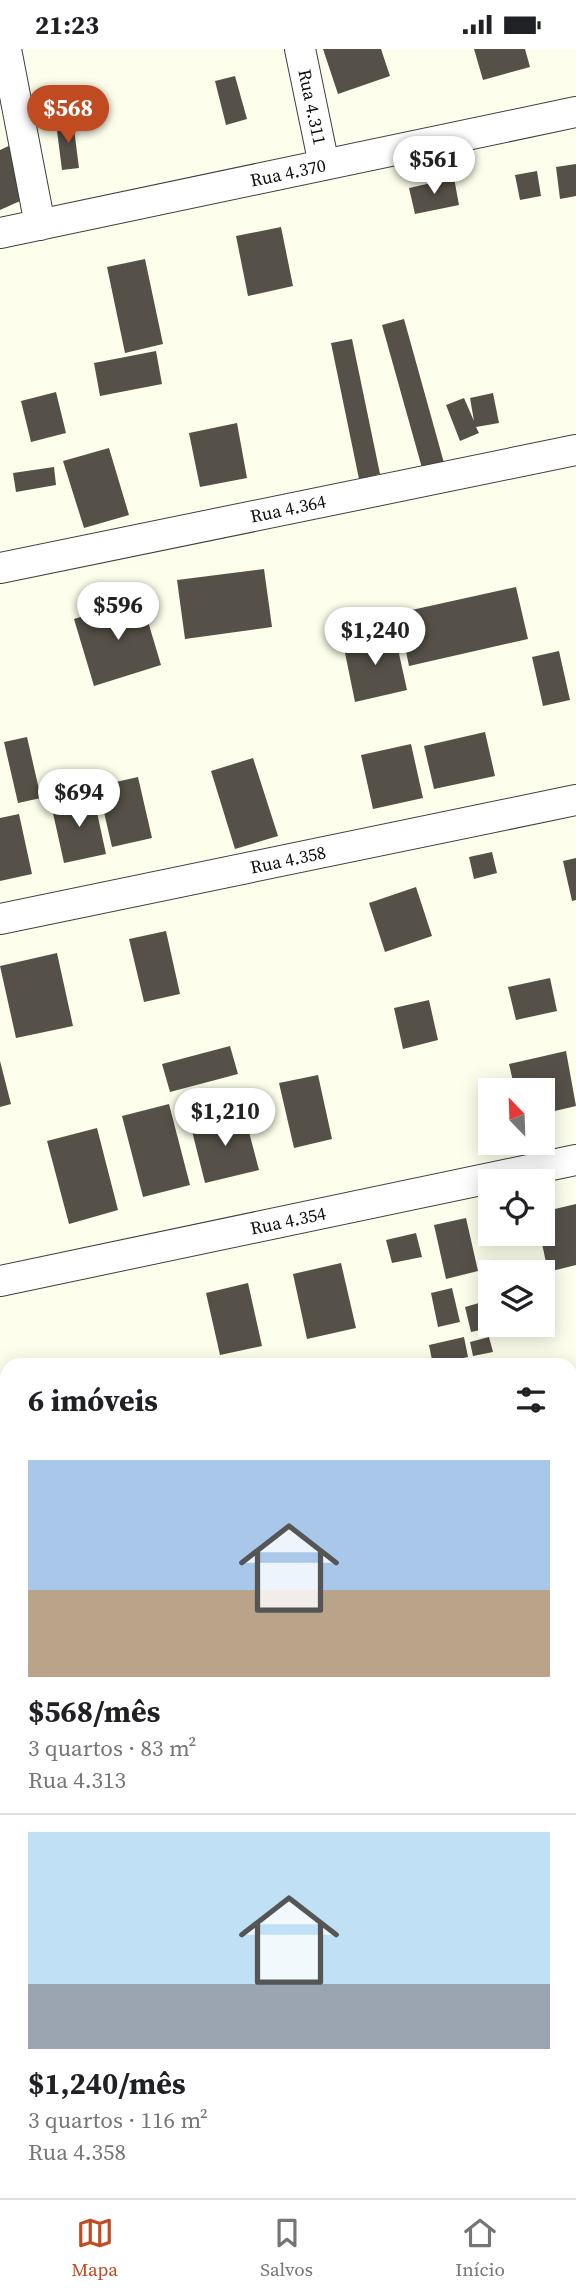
<!DOCTYPE html>
<html lang="pt">
<meta charset="utf-8">
<style>
:root{--surface:#fff;--page:#f6f6f6;--text:#202124;--muted:#757577;--line:#e0e0e0;--accent:#c04b21}
body{margin:0;font-family:"Source Serif 4",serif;background:var(--page);color:var(--text);height:100vh;display:flex;flex-direction:column;font-size:26px;white-space:nowrap}
*{box-sizing:border-box;margin:0}
p{font-size:23px;color:var(--muted)}
.icon{flex:none;width:38px;height:38px;fill:none;stroke:currentColor;stroke-width:2;stroke-linecap:round;stroke-linejoin:round}
.map{position:relative;flex:1;overflow:hidden}
.sheet{position:absolute;left:0px;top:1309px;width:578px;height:840px;display:flex;flex-direction:column;background:var(--surface);border-radius:21px 21px 0 0;box-shadow:0 4px 18px #0003}
.sheet>*{flex:none}
.needle{width:46px;rotate:337deg}
.tools{position:absolute;left:478px;top:1029px;display:grid;gap:14px}
.tools a{display:grid;place-items:center;width:77px;height:77px;border-radius:0px;background:var(--surface);box-shadow:0 4px 18px #0003;font-size:35px}
.price{position:absolute;translate:-50% -60px;padding:0 16px;border-radius:24px;background:#fff;color:#222;font-size:23px;line-height:46px;filter:drop-shadow(0 2px 4px #0008)}
.price::after{content:'';position:absolute;left:50%;top:42px;width:21px;height:16px;margin-left:-10px;background:inherit;clip-path:polygon(0 0,100% 0,50% 100%)}
.price.active{background:var(--accent);color:#fff}
ul{padding:0;list-style:none}
li{display:grid;align-content:center;gap:14px;height:371px;padding:0 28px}
li+li{border-top:2px solid var(--line)}
li span{display:grid;place-items:center;height:217px;border-radius:0px;color:#555}
li>.icon{margin-inline-start:auto}
span .icon{width:126px;height:126px;fill:#fffc;stroke-width:1}
li b{font-size:30px}
h2{display:flex;justify-content:space-between;align-items:center;height:84px;padding:0 28px;font-size:30px}
.status{display:flex;justify-content:space-between;align-items:center;height:49px;padding:0 35px;background:var(--surface);direction:ltr}
.status svg{height:19px;fill:currentColor}
.tab-bar{display:flex;justify-content:space-around;align-items:center;height:98px;border-top:2px solid var(--line);background:var(--surface);font-size:19px;color:var(--muted)}
.tab-bar a{display:grid;justify-items:center;gap:4px}
.tab-bar .active{color:var(--accent)}
.map>svg:first-child{display:block}
</style>
<div class="status"><b>21:23</b><svg viewBox="0 0 49 12"><path d="M0 12V9h3v3zM5 12V6h3v6zM10 12V3h3v9zM15 12V0h3v12zM26 1h20v11H26zM47 4h2v5h-2z"/></svg></div>
<div class="map">
<svg width="576" height="2149" viewBox="0 0 576 2149">
<rect width="100%" height="100%" fill="#fdffec"/>
<path fill="#555148" d="M323,0H381L390,27L338,45Z
M474,0H525L530,18L483,31Z
M235,27L247,70L226,76L215,32Z
M73,72L79,119L62,121L56,74Z
M15,94L38,144L0,161V101Z
M576,115V147L560,150L556,118Z
M537,122L541,147L520,151L515,126Z
M454,129L459,156L415,165L409,139Z
M281,178L293,237L248,247L236,187Z
M145,210L163,295L125,304L107,218Z
M404,270L444,414L422,419L382,276Z
M352,290L380,425L359,430L331,294Z
M156,302L162,335L100,347L94,314Z
M56,343L66,384L31,393L21,352Z
M493,344L499,374L476,378L479,384L460,392L446,356L464,349L474,372L470,349Z
M237,374L247,429L200,438L189,384Z
M109,399L129,466L84,479L63,412Z
M54,418L56,436L16,443L13,424Z
M264,520L272,578L185,590L177,531Z
M516,538L528,590L409,617L398,564Z
M141,549L161,616L94,637L74,570Z
M394,582L407,641L355,653L343,594Z
M559,602L570,651L543,657L532,608Z
M485,683L495,727L434,740L424,697Z
M27,688L41,749L18,754L4,693Z
M411,695L423,749L373,760L361,706Z
M253,709L278,787L235,800L211,722Z
M138,728L152,789L112,798L98,737Z
M93,745L106,805L64,814L51,755Z
M19,765L32,825L0,832V769Z
M492,803L497,824L474,830L469,808Z
M576,809V851L572,852L563,812Z
M416,838L432,887L385,903L369,854Z
M166,882L180,945L144,953L129,890Z
M57,904L73,977L16,989L0,917Z
M550,929L557,962L516,971L508,938Z
M429,951L438,991L403,1000L394,959Z
M230,997L238,1025L170,1043L162,1015Z
M566,1002L576,1057L542,1065V1041H515L509,1015Z
M0,1012L11,1055L0,1058Z
M318,1026L332,1090L294,1099L279,1034Z
M169,1055L190,1136L143,1148L122,1067Z
M244,1064L259,1121L205,1134L191,1078Z
M97,1079L118,1161L69,1175L47,1092Z
M576,1155V1216L548,1223L540,1185H542V1163Z
M466,1169L478,1222L446,1230L434,1176Z
M416,1184L422,1208L392,1214L386,1191Z
M341,1214L356,1279L307,1290L293,1225Z
M248,1234L262,1297L220,1306L206,1244Z
M452,1239L460,1273L438,1278L431,1244Z
M479,1254L485,1280L471,1283L465,1258Z
M464,1288L468,1308L433,1316L429,1296Z
M489,1288L493,1303L473,1307L470,1293Z
M572,1404L576,1435L570,1437V1404Z
M576,1609V1637L570,1638V1610Z
M7,1893V1909L0,1910V1894Z
M7,1940V1987L0,1989V1942Z
M572,2046H576V2082H574Z
M3,2061L7,2086V2132L0,2133V2062Z
M42,2142H78L79,2149H44Z"/>
<g fill="none" stroke-linecap="round" stroke-linejoin="round">
<g stroke="#3f3f3f" stroke-width="18">
<path id="service" d="M285,2142L286,2149"/>
</g>
<g stroke="#3f3f3f" stroke-width="32">
<path id="minor" d="M6,0L40,176
M300,0L324,116
M0,184L576,63
M0,519L576,401
M0,870L576,751
M0,1232L576,1111
M570,1459L576,1458
M0,1577L7,1575"/>
</g>
<g stroke="#3f3f3f" stroke-width="39">
<path id="tertiary" d="M0,1649L7,1680
M114,2142L115,2149"/>
</g>
<use href="#service" stroke="#fff" stroke-width="16"/>
<use href="#minor" stroke="#fff" stroke-width="30"/>
<use href="#tertiary" stroke="#fff" stroke-width="37"/>
</g>
<g text-anchor="middle" stroke-width="7" stroke-linejoin="round" paint-order="stroke">
<g font-size="18" fill="#0c0c0c" stroke="#fff">
<text transform="translate(312 58) rotate(78)" y="6">Rua 4.311</text>
<text transform="translate(288 124) rotate(-12)" y="6">Rua 4.370</text>
<text transform="translate(288 460) rotate(-12)" y="6">Rua 4.364</text>
<text transform="translate(288 811) rotate(-12)" y="6">Rua 4.358</text>
<text transform="translate(288 1172) rotate(-12)" y="6">Rua 4.354</text>
</g>
</g>
</svg>
<div class="tools">
<a><svg class="needle" viewBox="-14 -14 28 28"><path d="M0-13l5 13h-10z" fill="#e53935"/><path d="M0 13l5-13h-10z" fill="#757577"/></svg></a>
<a><svg class="icon" aria-label="locate" viewBox="0 0 24 24"><circle cx="12" cy="12" r="6"/><path d="M12 2v4M12 18v4M2 12h4M18 12h4"/></svg></a>
<a><svg class="icon" aria-label="layers" viewBox="0 0 24 24"><path d="M12 4l9 5-9 5-9-5zM3 14l9 5 9-5"/></svg></a>
</div>
<b class="price active" style="left:68px;top:96px">$568</b>
<b class="price" style="left:434px;top:147px">$561</b>
<b class="price" style="left:118px;top:593px">$596</b>
<b class="price" style="left:375px;top:618px">$1,240</b>
<b class="price" style="left:79px;top:780px">$694</b>
<b class="price" style="left:225px;top:1099px">$1,210</b>
<section class="sheet">
<h2>6 imóveis<svg class="icon" aria-label="filters" viewBox="0 0 24 24"><path d="M4 7h16M4 17h16"/><circle cx="9" cy="7" r="2"/><circle cx="15" cy="17" r="2"/></svg></h2>
<ul>
<li><span style="background:linear-gradient(#a9c7e8 60%,#b9a48a 0)"><svg class="icon" aria-label="home" viewBox="0 0 24 24"><path d="M3 11l9-7 9 7M6 9v11h12V9"/></svg></span><div><b>$568/mês</b><p>3 quartos · 83 m²</p><p>Rua 4.313</p></div></li>
<li><span style="background:linear-gradient(#bfe0f5 70%,#9aa5b1 0)"><svg class="icon" aria-label="home" viewBox="0 0 24 24"><path d="M3 11l9-7 9 7M6 9v11h12V9"/></svg></span><div><b>$1,240/mês</b><p>3 quartos · 116 m²</p><p>Rua 4.358</p></div></li>
</ul>
</section>
</div>
<nav class="tab-bar">
<a class="active"><svg class="icon" aria-label="map" viewBox="0 0 24 24"><path d="M3 6l6-2 6 2 6-2v14l-6 2-6-2-6 2zM9 4v14M15 6v14"/></svg>Mapa</a>
<a><svg class="icon" aria-label="saved" viewBox="0 0 24 24"><path d="M7 4h10v16l-5-4-5 4z"/></svg>Salvos</a>
<a><svg class="icon" aria-label="home" viewBox="0 0 24 24"><path d="M3 11l9-7 9 7M6 9v11h12V9"/></svg>Início</a>
</nav>
